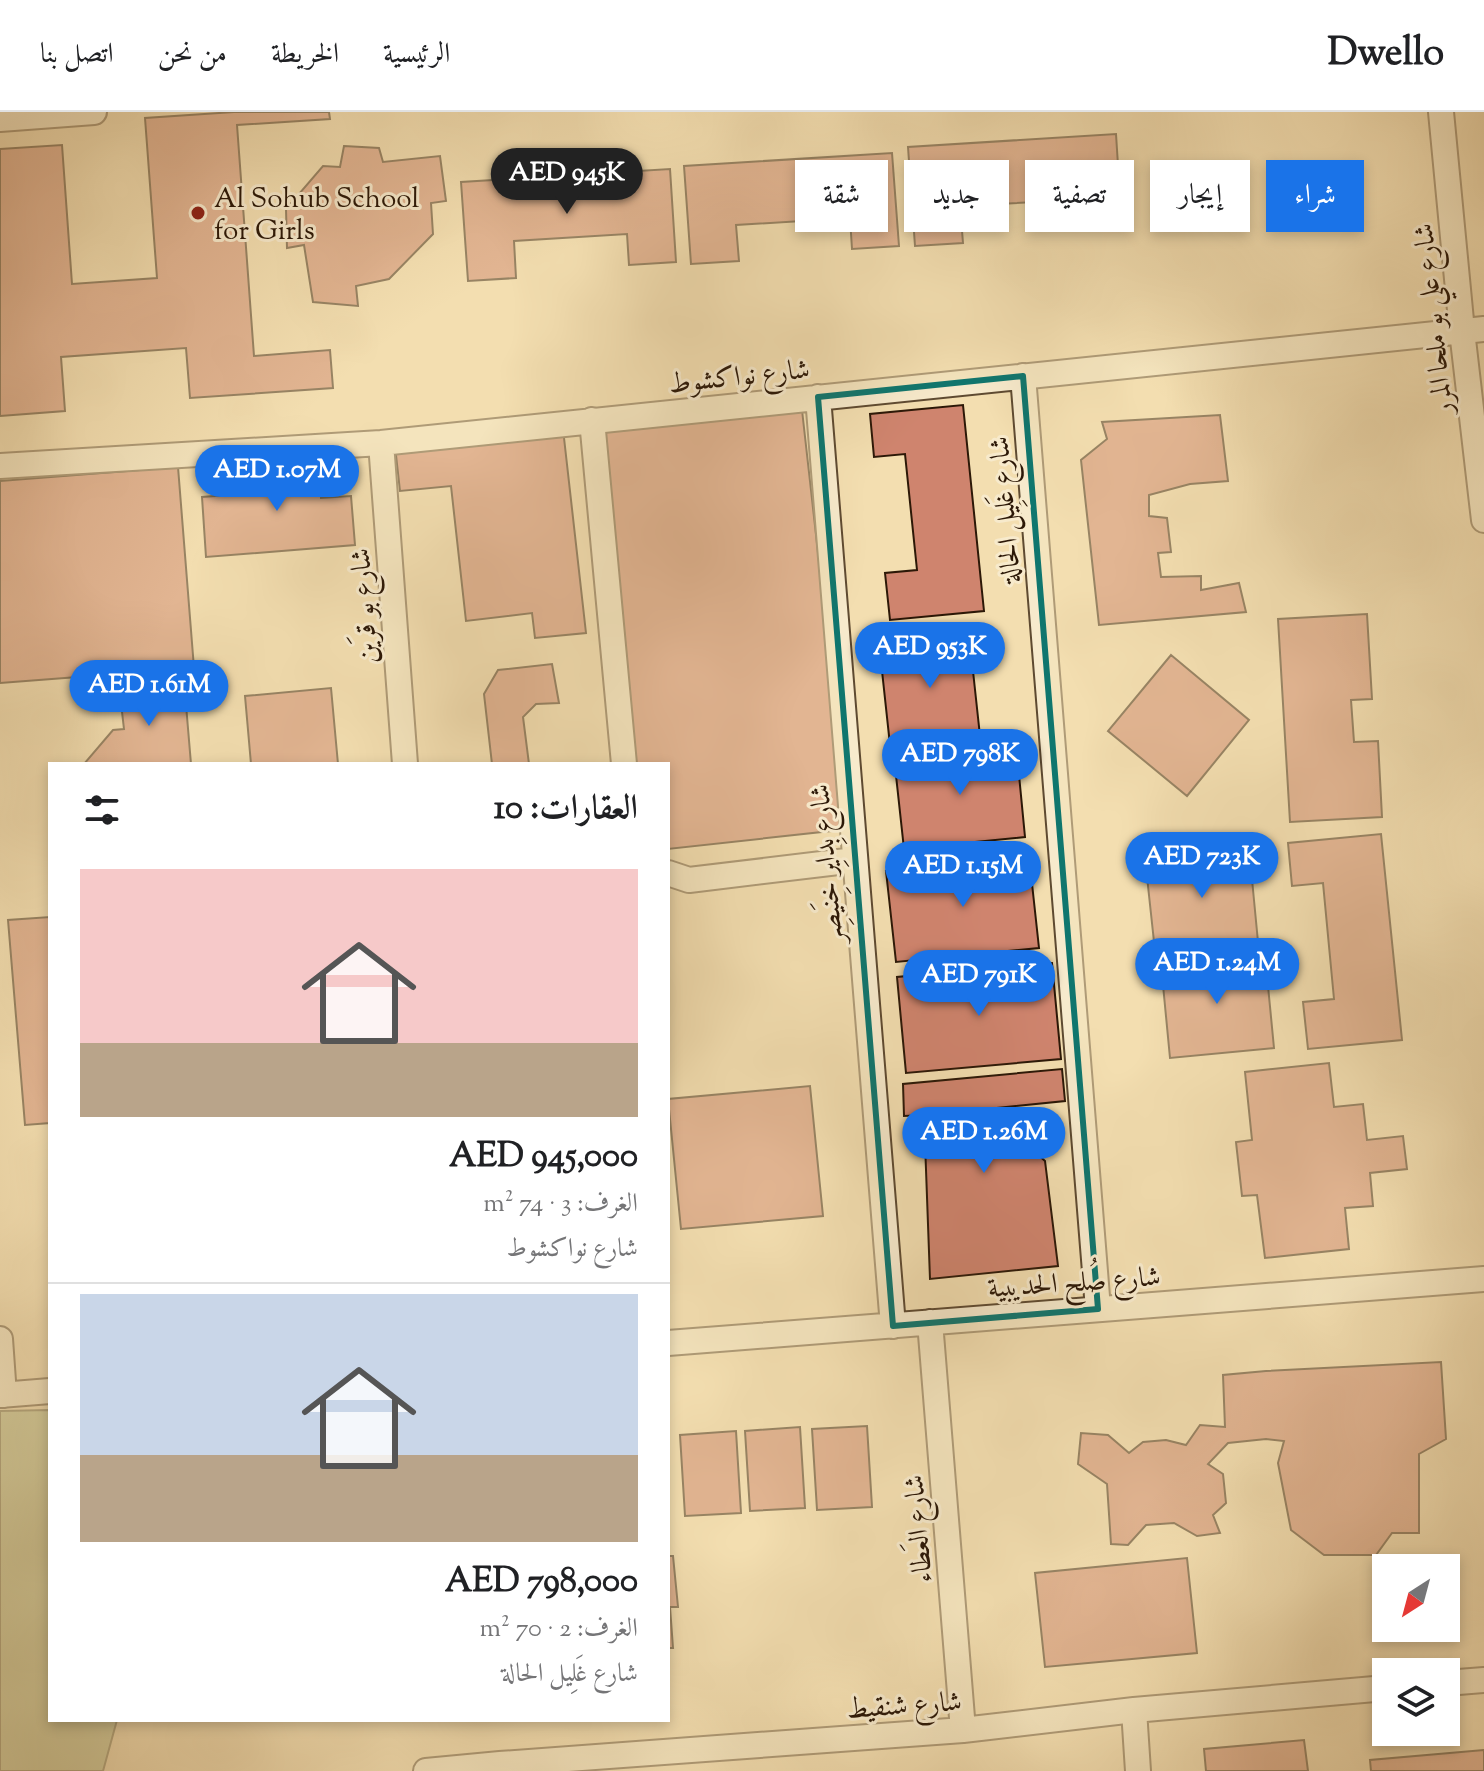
<!DOCTYPE html>
<html lang="ar">
<meta charset="utf-8">
<style>
:root{--surface:#fff;--page:#f2f2f2;--text:#202124;--muted:#757577;--line:#e0e0e0;--accent:#1a73e8}
body{margin:0;font-family:"Sorts Mill Goudy",Amiri,serif;background:var(--page);color:var(--text);direction:rtl;height:100vh;display:flex;flex-direction:column;font-size:30px;white-space:nowrap}
*{box-sizing:border-box;margin:0}
p{font-size:26px;color:var(--muted)}
.icon{flex:none;width:44px;height:44px;fill:none;stroke:currentColor;stroke-width:2;stroke-linecap:round;stroke-linejoin:round}
.map{position:relative;flex:1;overflow:hidden;direction:ltr}
.details{position:absolute;left:48px;top:650px;width:622px;height:960px;display:flex;flex-direction:column;background:var(--surface);border-radius:0px;box-shadow:0 4px 12px #0003;direction:rtl}
.details>*{flex:none}
.banner{position:absolute;left:694px;top:48px;width:670px;height:72px;direction:rtl;display:flex;gap:16px}
.needle{width:52px;rotate:216deg}
.controls{position:absolute;left:1372px;top:1442px;display:grid;gap:16px}
.controls a{display:grid;place-items:center;width:88px;height:88px;border-radius:0px;background:var(--surface);box-shadow:0 4px 12px #0003;font-size:40px}
.price{position:absolute;translate:-50% -68px;padding:0 18px;border-radius:28px;background:var(--accent);color:#fff;font-size:26px;line-height:52px;filter:drop-shadow(0 2px 4px #0008)}
.price::after{content:'';position:absolute;left:50%;top:48px;width:24px;height:18px;margin-left:-12px;background:inherit;clip-path:polygon(0 0,100% 0,50% 100%)}
.price.selected{background:#222;color:#fff}
ul{padding:0;list-style:none}
li{display:grid;align-content:center;gap:16px;height:424px;padding:0 32px}
li+li{border-top:2px solid var(--line)}
li span{display:grid;place-items:center;height:248px;border-radius:0px;color:#555}
li>.icon{margin-inline-start:auto}
span .icon{width:144px;height:144px;fill:#fffc;stroke-width:1}
li b{font-size:34px}
h2{display:flex;justify-content:space-between;align-items:center;height:96px;padding:0 32px;font-size:34px}
.tag{padding:0 28px;border-radius:0px;background:var(--surface);box-shadow:0 4px 12px #0003;font-size:28px;line-height:72px}
.tag.selected{background:var(--accent);color:#fff}
header{display:flex;align-items:center;gap:48px;box-sizing:border-box;height:112px;padding:0 40px;background:var(--surface);border-bottom:2px solid var(--line)}
header strong{font-size:38px}
nav{display:flex;gap:44px;margin-inline-start:auto;font-size:28px}
.map>svg:first-child{display:block}
</style>
<header>
<strong>Dwello</strong>
<nav><a>الرئيسية</a><a>الخريطة</a><a>من نحن</a><a>اتصل بنا</a></nav>
</header>
<div class="map">
<svg width="1484" height="1659" viewBox="0 0 1484 1659">
<rect width="100%" height="100%" fill="#f3deb0"/>
<filter id="stains"><feTurbulence type="fractalNoise" baseFrequency=".0025" numOctaves="4"/><feColorMatrix values="0 0 0 0 .2 0 0 0 0 .09 0 0 0 0 .02 0 0 0 .5 -.17"/></filter>
<radialGradient id="worn" r=".72"><stop offset=".6" stop-color="#630" stop-opacity="0"/><stop offset="1" stop-color="#630" stop-opacity=".3"/></radialGradient>
<path fill="#b8c28d" stroke="#726d4a" stroke-width="2" d="M50,1298V1608H117L103,1659H0V1299Z"/>
<path fill="#cf846e" stroke="#2c1807" stroke-width="2" d="M234,0H329L330,7L237,13L254,244L330,238L333,276L190,286L186,236L61,245L65,299L0,304V37L62,33L72,172L157,166L145,6Z
M1116,22L1122,116L1076,119L1073,88L960,94L963,131L915,134L908,35Z
M344,34L379,36L383,50L440,44L446,89L431,91L433,122L389,167L356,174L358,194L313,190L304,133L287,136L286,97L323,54L340,55Z
M892,41L899,134L852,137L850,106L736,113L739,149L691,152L684,54Z
M670,57L676,150L629,153L627,122L514,129L516,166L468,169L461,70Z
M963,293L984,499L890,508L885,461L917,458L905,342L874,345L870,302Z
M802,298L849,717L668,737V652H635L598,319Z
M1220,303L1228,369L1190,372L1149,383V404L1167,406L1171,440L1158,441L1161,465L1201,464V478L1239,471L1246,500L1099,513L1081,348L1107,327L1102,310Z
M563,317L586,521L535,526L532,501L466,509L451,374L400,379L395,334Z
M318,349L321,386L351,384L355,433L206,445L202,385L242,382L240,355Z
M178,355L194,556L0,571V369Z
M1367,502L1372,587L1351,588L1354,630L1378,629L1382,705L1290,710L1278,507Z
M969,522L980,624L890,633L879,531Z
M1171,543L1249,608L1187,684L1108,619Z
M552,552L559,591L536,592L523,605L529,652H492L484,582L498,558Z
M184,569L191,652H84L113,618L124,617L119,574Z
M331,576L338,652H251L245,584Z
M1016,632L1025,725L904,737L894,645Z
M1381,722L1402,928L1308,937L1303,890L1334,887L1323,771L1292,774L1288,731Z
M1249,736L1258,830L1155,839L1145,746Z
M1029,744L1039,836L896,850L886,759Z
M50,805V1011L25,1013L8,808Z
M1265,843L1274,936L1170,946L1161,852Z
M1052,851L1061,947L906,961L897,865Z
M1329,951L1334,995L1363,992L1367,1028L1403,1024L1407,1057L1370,1061L1373,1094L1345,1096L1349,1137L1265,1146L1257,1083L1242,1084L1236,1030L1252,1028L1245,960Z
M1062,957L1065,989L987,997L1045,1049L1058,1154L930,1167L924,1003L904,1004L903,972Z
M810,974L823,1104L681,1117L668,987Z
M1441,1250L1446,1327L1419,1342V1421H1392L1376,1443H1324L1291,1418L1278,1351L1284,1329L1266,1327L1228,1331L1208,1352L1223,1362L1226,1391L1213,1403L1220,1421L1197,1424L1174,1411L1146,1413L1128,1433L1111,1432L1107,1372L1078,1352L1081,1321L1108,1323L1129,1341L1143,1330L1166,1328L1186,1333L1200,1313L1225,1315L1223,1263L1266,1259Z
M867,1314L872,1395L817,1398L812,1317Z
M800,1315L805,1396L750,1399L745,1319Z
M736,1319L741,1401L685,1404L680,1323Z
M668,1444H673L678,1495H670L673,1536H668Z
M1187,1446L1197,1541L1045,1555L1035,1461Z
M1304,1628L1308,1659H1206L1204,1637Z
M1484,1638V1659H1371L1370,1648Z"/>
<g fill="none" stroke-linecap="round" stroke-linejoin="round">
<g stroke="#5e4a31" stroke-width="28">
<path id="minor" d="M1441,0L1462,219L1484,408
M0,7L94,0
M1023,264L1098,1197
M818,285L893,1214
M592,308L624,652
M381,331L405,652
M0,354L381,331L1484,217
M668,761L689,768L855,748
M930,1210L963,1618
M0,1227L4,1283
M668,1231L1484,1167
M0,1283L50,1279
M1446,1571L1484,1568
M1134,1598L1138,1659
M426,1659L500,1652L963,1618L1134,1598L1386,1576"/>
</g>
<use href="#minor" stroke="#f7eacc" stroke-width="24"/>
</g>
<path d="M0 0H1484V1659H0ZM1023,264L1098,1197L893,1214L818,285Z" fill="#f3deb0" fill-opacity=".55" fill-rule="evenodd"/>
<path fill="none" stroke="#0f766e" stroke-width="6" stroke-linejoin="round" d="M1023,264L1098,1197L893,1214L818,285Z"/>
<circle fill="#8f2418" stroke="#f7eacc" stroke-width="3" cx="198" cy="101" r="8"/>
<g text-anchor="middle" stroke-width="6" stroke-linejoin="round" paint-order="stroke">
<g font-size="28" fill="#2c1807" stroke="#f7eacc" text-anchor="start">
<text x="214" y="95">Al Sohub School<tspan x="214" dy="32">for Girls</tspan></text>
</g>
<g font-size="28" fill="#2c1807" stroke="#f7eacc">
<text transform="translate(1432 207) rotate(-96)" y="10">شارع علي بو ملحا المرر</text>
<text transform="translate(739 263) rotate(-6)" y="10">شارع نواكشوط</text>
<text transform="translate(1004 398) rotate(-95)" y="10">شارع غَلِيل الحالة</text>
<text transform="translate(363 494) rotate(-94)" y="10">شارع بو قرَين</text>
<text transform="translate(825 752) rotate(-95)" y="10">شارع بِدايِر خِنَيصِر</text>
<text transform="translate(1074 1169) rotate(-4)" y="10">شارع صُلح الحديبية</text>
<text transform="translate(917 1417) rotate(-95)" y="10">شارع العَطاء</text>
<text transform="translate(904 1592) rotate(-4)" y="10">شارع شنقيط</text>
</g>
</g>
<rect width="100%" height="100%" filter="url(#stains)"/>
<rect width="100%" height="100%" fill="url(#worn)"/>
</svg>
<div class="controls">
<a><svg class="needle" viewBox="-14 -14 28 28"><path d="M0-13l5 13h-10z" fill="#e53935"/><path d="M0 13l5-13h-10z" fill="#757577"/></svg></a>
<a><svg class="icon" aria-label="layers" viewBox="0 0 24 24"><path d="M12 4l9 5-9 5-9-5zM3 14l9 5 9-5"/></svg></a>
</div>
<b class="price selected" style="left:567px;top:104px">AED 945K</b>
<b class="price" style="left:277px;top:401px">AED 1.07M</b>
<b class="price" style="left:930px;top:578px">AED 953K</b>
<b class="price" style="left:149px;top:616px">AED 1.61M</b>
<b class="price" style="left:960px;top:685px">AED 798K</b>
<b class="price" style="left:1202px;top:788px">AED 723K</b>
<b class="price" style="left:963px;top:797px">AED 1.15M</b>
<b class="price" style="left:1217px;top:894px">AED 1.24M</b>
<b class="price" style="left:979px;top:906px">AED 791K</b>
<b class="price" style="left:984px;top:1063px">AED 1.26M</b>
<div class="banner">
<a class="tag selected">شراء</a>
<a class="tag">إيجار</a>
<a class="tag">تصفية</a>
<a class="tag">جديد</a>
<a class="tag">شقة</a>
</div>
<section class="details">
<h2>العقارات: 10<svg class="icon" aria-label="filters" viewBox="0 0 24 24"><path d="M4 7h16M4 17h16"/><circle cx="9" cy="7" r="2"/><circle cx="15" cy="17" r="2"/></svg></h2>
<ul>
<li><span style="background:linear-gradient(#f6c9c9 70%,#b9a48a 0)"><svg class="icon" aria-label="home" viewBox="0 0 24 24"><path d="M3 11l9-7 9 7M6 9v11h12V9"/></svg></span><div><b>AED 945,000</b><p>الغرف: 3 · 74 m²</p><p>شارع نواكشوط</p></div></li>
<li><span style="background:linear-gradient(#c9d6e8 65%,#b9a48a 0)"><svg class="icon" aria-label="home" viewBox="0 0 24 24"><path d="M3 11l9-7 9 7M6 9v11h12V9"/></svg></span><div><b>AED 798,000</b><p>الغرف: 2 · 70 m²</p><p>شارع غَلِيل الحالة</p></div></li>
</ul>
</section>
</div>
